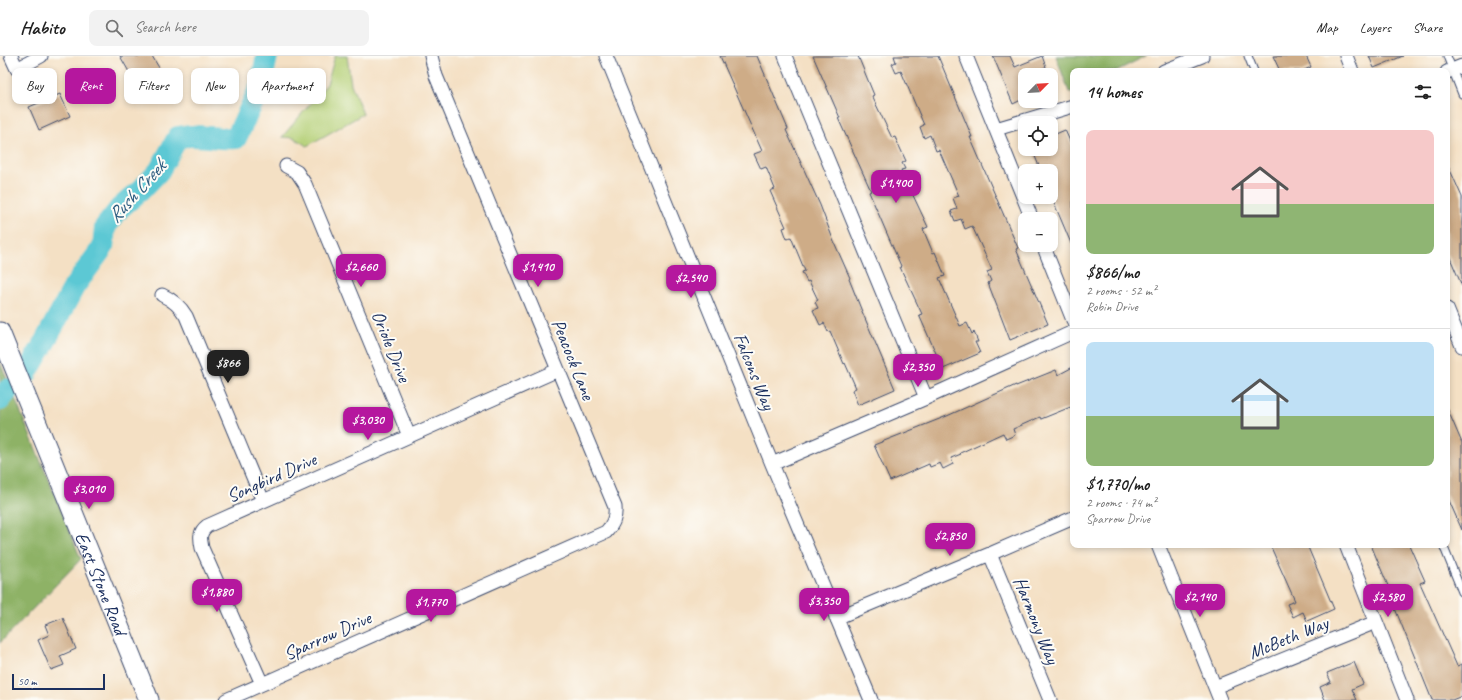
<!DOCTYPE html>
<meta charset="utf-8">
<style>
:root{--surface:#fff;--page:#f2f2f2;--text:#222;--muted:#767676;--line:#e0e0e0;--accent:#b5179e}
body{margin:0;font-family:Caveat,sans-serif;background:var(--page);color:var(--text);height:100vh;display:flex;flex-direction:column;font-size:15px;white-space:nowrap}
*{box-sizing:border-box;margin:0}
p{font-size:13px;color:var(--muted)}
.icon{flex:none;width:22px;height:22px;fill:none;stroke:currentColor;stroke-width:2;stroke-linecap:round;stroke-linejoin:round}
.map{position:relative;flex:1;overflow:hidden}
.details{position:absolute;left:1070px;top:12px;width:380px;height:480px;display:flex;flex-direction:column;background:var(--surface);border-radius:8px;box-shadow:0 2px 6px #0003}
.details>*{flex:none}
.hud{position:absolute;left:12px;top:12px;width:380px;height:36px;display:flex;gap:8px}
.needle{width:26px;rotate:66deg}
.fabs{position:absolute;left:1018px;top:12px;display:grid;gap:8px}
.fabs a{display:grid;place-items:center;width:40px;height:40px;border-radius:8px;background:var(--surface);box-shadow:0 2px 6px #0003;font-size:20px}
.scale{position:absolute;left:12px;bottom:10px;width:93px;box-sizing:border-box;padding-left:4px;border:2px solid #1b2f5e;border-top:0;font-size:11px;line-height:14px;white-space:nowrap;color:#1b2f5e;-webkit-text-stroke:3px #fdfcf7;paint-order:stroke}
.price{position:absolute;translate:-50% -34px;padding:0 9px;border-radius:8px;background:var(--accent);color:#fff;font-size:13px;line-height:26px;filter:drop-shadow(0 1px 2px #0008)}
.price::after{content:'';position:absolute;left:50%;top:24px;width:12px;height:9px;margin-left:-6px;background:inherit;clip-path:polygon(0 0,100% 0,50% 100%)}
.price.current{background:#222;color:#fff}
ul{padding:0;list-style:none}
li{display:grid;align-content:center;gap:8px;height:212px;padding:0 16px}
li+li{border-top:1px solid var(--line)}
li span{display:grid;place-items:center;height:124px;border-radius:8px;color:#555}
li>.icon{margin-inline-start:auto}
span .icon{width:72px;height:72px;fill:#fffc;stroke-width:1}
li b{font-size:17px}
h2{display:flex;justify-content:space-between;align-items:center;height:48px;padding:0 16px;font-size:17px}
.chip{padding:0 14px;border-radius:8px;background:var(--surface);box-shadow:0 2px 6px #0003;font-size:14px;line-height:36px}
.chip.current{background:var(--accent);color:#fff}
header{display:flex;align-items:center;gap:24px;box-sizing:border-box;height:56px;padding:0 20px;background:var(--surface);border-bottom:1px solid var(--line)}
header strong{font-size:19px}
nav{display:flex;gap:22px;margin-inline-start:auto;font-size:14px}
.search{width:280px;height:36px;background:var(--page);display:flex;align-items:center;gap:10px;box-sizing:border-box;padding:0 14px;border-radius:8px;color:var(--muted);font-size:15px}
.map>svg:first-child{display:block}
</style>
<header>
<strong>Habito</strong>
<div class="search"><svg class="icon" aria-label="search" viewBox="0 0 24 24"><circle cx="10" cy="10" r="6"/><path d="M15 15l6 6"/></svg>Search here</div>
<nav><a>Map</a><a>Layers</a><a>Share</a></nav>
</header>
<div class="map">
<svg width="1462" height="644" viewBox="0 0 1462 644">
<rect width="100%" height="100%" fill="#fdfcf7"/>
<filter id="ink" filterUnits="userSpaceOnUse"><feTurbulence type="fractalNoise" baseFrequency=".025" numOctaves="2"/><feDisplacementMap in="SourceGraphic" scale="8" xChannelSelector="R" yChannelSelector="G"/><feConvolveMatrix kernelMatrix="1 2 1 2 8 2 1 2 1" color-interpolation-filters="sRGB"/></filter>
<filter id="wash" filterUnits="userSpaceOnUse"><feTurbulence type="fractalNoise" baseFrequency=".012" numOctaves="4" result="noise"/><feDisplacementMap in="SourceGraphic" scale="16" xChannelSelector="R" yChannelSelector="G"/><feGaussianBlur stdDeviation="0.9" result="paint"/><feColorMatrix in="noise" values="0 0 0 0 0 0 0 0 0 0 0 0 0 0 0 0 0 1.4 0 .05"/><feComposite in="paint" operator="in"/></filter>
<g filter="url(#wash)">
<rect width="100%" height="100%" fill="#f4e0c4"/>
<path fill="#b3cf75" stroke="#677f6a" d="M335,0H347L351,28L363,58L307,90L294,82L282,81L327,28Z"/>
<path fill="#8eb266" stroke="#547062" d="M1056,0H1146L1116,15H1073V36H1069Z
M0,306L81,503L0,587Z"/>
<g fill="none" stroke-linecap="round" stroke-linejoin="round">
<path stroke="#5cc8d4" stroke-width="22" d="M26,318L42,291L74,231L103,191L105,171L120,152L141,134L159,115L178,81C198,77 216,84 236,82L261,29L267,0
M0,344L9,333"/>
</g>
<g id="blocks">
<path fill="#ceac87" d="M120,0H152L164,20L135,36L128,24L132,21Z
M720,0H757L788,73L786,74L820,149L834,186L850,222L849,223L861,253L895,333L858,349L852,334L856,332L845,307L844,308L830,275L828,276L824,267L820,269L813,254L818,252L815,246L818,244L809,225L807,226L802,216L805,215L791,181L787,183L783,172L786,171L770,135L775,133L766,111L761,113L754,98L762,95Z
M813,0H858L874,39L872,40L892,82L895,81L906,105L902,107L905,113L901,114L928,171L923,173L933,197L935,196L945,220L939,222L960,270L967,267L972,278L974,276L978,286H975L980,297L943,313L919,259L922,258L900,211L901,210L869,136L871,135L838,62H840Z
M894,0H938L972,81H970L1018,192L1016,193L1048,268L1010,284L988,227L991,225L987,216L992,214L972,170L965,173L961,163L955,165L951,155L957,153L953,142L959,140L939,94L936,95L930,79L924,82L920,71L924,69L901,15L896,17L892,8L896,6Z
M993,0H1010L1015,11L1042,0L1046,11L1041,13L1043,19H1025V42L1013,48Z
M1273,0H1306L1311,11L1302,15H1280Z
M1369,0H1403L1374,12Z
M60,38L70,60L39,74L29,51Z
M1065,74L1073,92V192L1051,140V115H1041L1032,93H1051V80Z
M1447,107L1462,141V230L1447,195Z
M1073,311V350L1041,363L1040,361L1013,373L1015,379L1006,383L1003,377L960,397L961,398L951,402L953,408L943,413L940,407L930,411L929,408L890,425L874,389L947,360L1016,329V330L1056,314L1058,319Z
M1447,352L1462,387V474L1447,440Z
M1270,489H1307L1334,553L1307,565L1303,556L1293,561L1287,548L1295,545Z
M1371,489H1409L1425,525L1420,527L1457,610L1462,608V640L1452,644H1432L1394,550L1396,549Z
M63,562L76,593L60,600L64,609L51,614L38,584L49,579L45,569Z
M1354,606L1363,628L1352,633L1357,644H1325L1320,631L1331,626L1327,617Z"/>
</g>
</g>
<g filter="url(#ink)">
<use href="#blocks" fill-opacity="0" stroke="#3c4a6d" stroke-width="1"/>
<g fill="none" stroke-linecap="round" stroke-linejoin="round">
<g stroke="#3c4a6d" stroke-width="9">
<path id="service" d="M1248,0L1254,15
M1447,0L1462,38
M1443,489L1462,536"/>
</g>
<g stroke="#3c4a6d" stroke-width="15">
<path id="minor" d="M11,0L17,13L41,0
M606,0L772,408L871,644
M785,0L926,342
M966,0L1032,163
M1346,0L1352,15
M1164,15L1202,0
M1447,16L1462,10
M996,73L1073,50
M286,110L297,116L305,128L409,380
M1043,189L1073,264
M162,239C173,244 180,250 186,260L263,445
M1447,253L1462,290
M772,408L926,342L1073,276
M1158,489L1220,644
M1346,489L1407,644
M990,498L1050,644
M836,562L990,498L1073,462
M262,628L202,492C200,482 199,476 207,470L558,314
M1215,631L1376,566
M226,644L606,476C613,468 616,462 615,451L436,20L431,0"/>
</g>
<g stroke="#3c4a6d" stroke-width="21">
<g id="secondary">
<path id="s1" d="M0,276L149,644"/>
</g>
</g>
<use href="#service" stroke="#fff" stroke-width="7"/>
<use href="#minor" stroke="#fff" stroke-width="13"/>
<use href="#secondary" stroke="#fff" stroke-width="19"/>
</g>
</g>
<g text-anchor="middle" stroke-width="4" stroke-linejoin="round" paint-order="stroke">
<g font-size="19" fill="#1b2f5e" stroke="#fdfcf7">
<text transform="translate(392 290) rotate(68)" y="7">Oriole Drive</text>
<text transform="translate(574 303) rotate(68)" y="7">Peacock Lane</text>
<text transform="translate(755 315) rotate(68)" y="7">Falcons Way</text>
<text transform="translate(271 421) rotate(-24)" y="7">Songbird Drive</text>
<text dy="7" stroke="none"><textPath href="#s1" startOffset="271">East Stone Road</textPath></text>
<text transform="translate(1037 564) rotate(68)" y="7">Harmony Way</text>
<text transform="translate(327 579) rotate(-24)" y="7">Sparrow Drive</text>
<text transform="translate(1288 581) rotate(-22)" y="7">McBeth Way</text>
</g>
<g font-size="20" font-style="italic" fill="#2e5d81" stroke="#fdfcf7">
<text transform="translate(136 135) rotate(-48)" y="7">Rush Creek</text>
</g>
</g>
</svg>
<div class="fabs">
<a><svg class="needle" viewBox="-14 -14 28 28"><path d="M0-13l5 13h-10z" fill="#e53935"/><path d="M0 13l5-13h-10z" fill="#767676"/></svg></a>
<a><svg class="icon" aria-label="locate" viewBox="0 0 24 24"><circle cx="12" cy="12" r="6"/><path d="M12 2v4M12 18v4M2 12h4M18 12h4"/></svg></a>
<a>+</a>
<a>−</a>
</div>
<div class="scale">50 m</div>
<b class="price" style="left:896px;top:148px">$1,400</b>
<b class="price" style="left:361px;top:232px">$2,660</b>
<b class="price" style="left:538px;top:232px">$1,410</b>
<b class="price" style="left:691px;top:243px">$2,540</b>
<b class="price current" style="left:228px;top:328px">$866</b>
<b class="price" style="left:918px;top:332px">$2,350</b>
<b class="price" style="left:368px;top:385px">$3,030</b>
<b class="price" style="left:89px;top:454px">$3,010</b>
<b class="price" style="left:950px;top:501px">$2,850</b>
<b class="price" style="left:217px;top:557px">$1,880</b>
<b class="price" style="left:1200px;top:562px">$2,140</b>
<b class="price" style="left:1388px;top:562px">$2,580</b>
<b class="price" style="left:824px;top:566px">$3,350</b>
<b class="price" style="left:431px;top:567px">$1,770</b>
<div class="hud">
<a class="chip">Buy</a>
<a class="chip current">Rent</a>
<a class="chip">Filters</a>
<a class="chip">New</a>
<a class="chip">Apartment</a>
</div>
<section class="details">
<h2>14 homes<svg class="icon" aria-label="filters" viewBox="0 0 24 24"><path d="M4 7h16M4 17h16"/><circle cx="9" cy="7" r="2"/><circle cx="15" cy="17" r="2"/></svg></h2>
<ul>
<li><span style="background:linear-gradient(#f6c9c9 60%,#8fb573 0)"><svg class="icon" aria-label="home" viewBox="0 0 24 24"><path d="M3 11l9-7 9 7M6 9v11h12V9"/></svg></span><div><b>$866/mo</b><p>2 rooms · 52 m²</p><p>Robin Drive</p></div></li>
<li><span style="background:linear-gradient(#bfe0f5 60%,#8fb573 0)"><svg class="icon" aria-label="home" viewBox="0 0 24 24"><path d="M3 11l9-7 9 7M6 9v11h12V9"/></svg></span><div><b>$1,770/mo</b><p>2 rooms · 74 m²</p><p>Sparrow Drive</p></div></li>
</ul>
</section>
</div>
